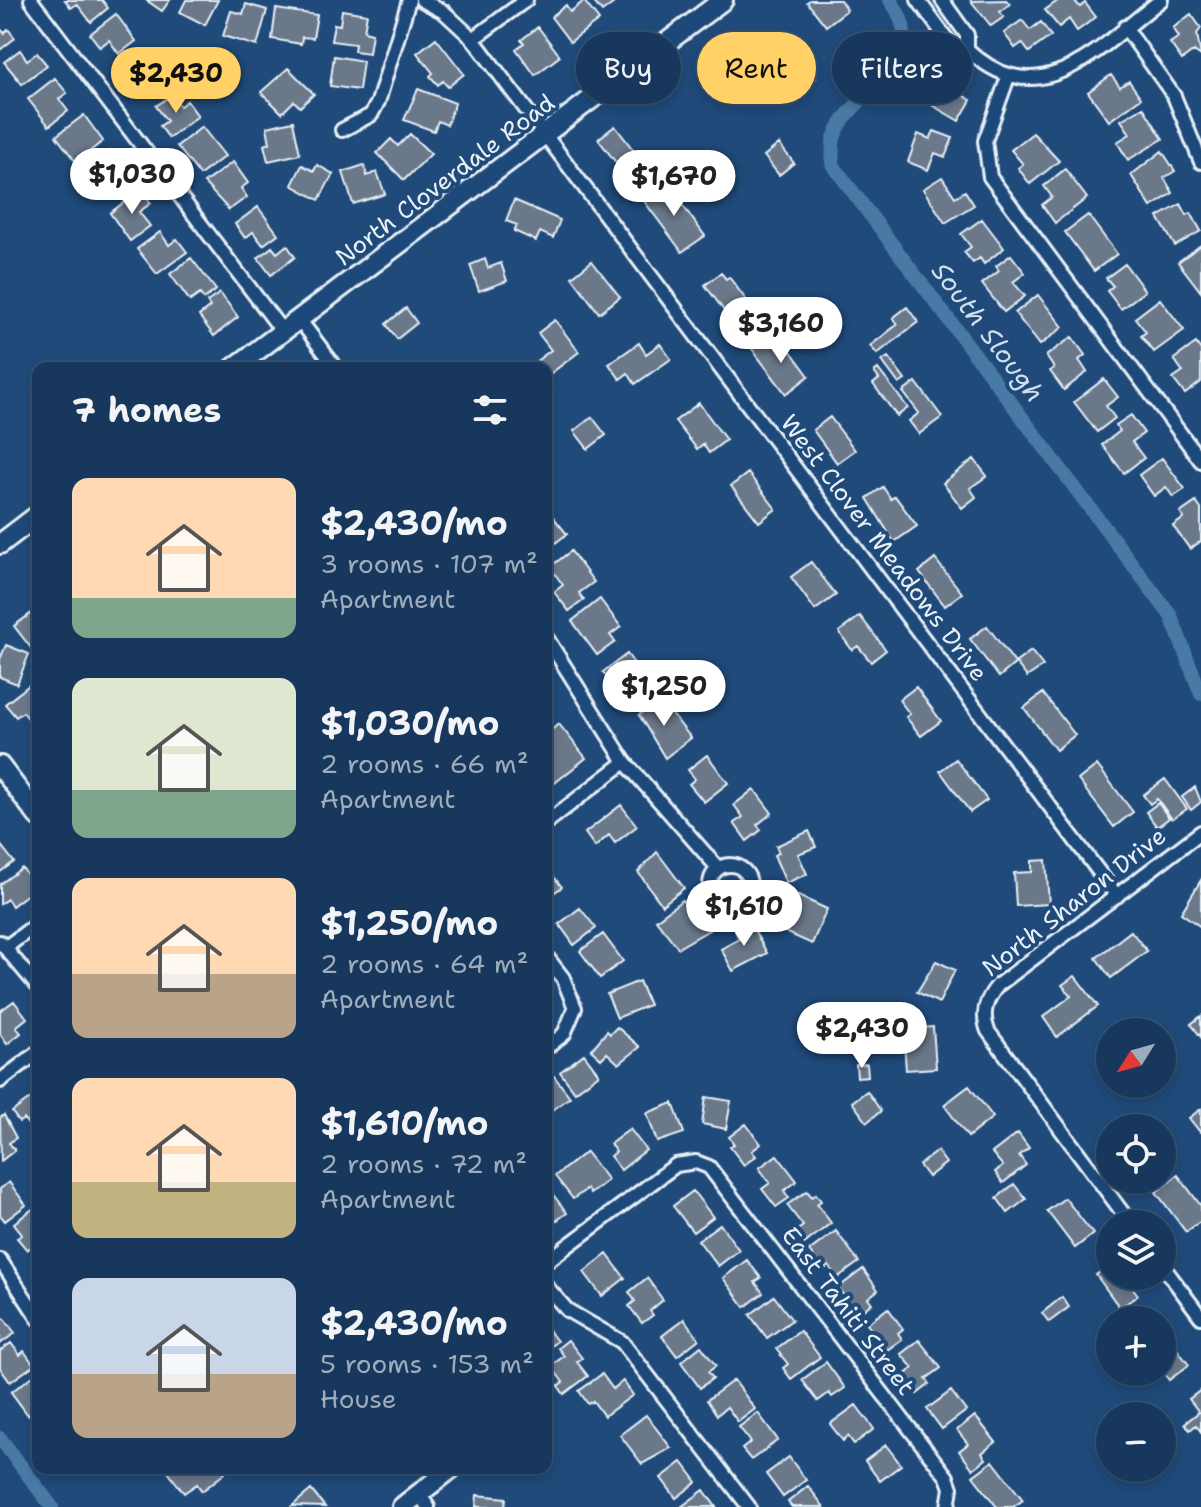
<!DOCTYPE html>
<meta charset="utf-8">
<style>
:root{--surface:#17385c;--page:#244365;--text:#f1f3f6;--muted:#9eacbb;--line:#365272;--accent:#ffd166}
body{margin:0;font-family:"Shantell Sans",sans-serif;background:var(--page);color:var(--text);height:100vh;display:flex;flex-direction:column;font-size:30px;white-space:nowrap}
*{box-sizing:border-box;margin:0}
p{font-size:26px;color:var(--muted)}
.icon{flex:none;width:44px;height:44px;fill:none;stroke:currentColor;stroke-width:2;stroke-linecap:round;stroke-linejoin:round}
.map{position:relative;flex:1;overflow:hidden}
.side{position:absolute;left:32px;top:362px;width:520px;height:1112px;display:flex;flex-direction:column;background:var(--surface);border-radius:16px;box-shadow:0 4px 12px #0003,0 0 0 2px var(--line)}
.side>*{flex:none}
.guide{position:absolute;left:576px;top:32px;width:504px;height:72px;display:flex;gap:16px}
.needle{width:52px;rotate:233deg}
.fabs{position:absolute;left:1096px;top:1018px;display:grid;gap:16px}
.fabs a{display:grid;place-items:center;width:80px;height:80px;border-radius:50%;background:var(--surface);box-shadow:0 4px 12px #0003,0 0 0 2px var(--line);font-size:40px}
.price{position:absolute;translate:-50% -68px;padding:0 18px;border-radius:28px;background:#fff;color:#222;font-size:26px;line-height:52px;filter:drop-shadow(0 2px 4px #0008)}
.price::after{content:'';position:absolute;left:50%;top:48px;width:24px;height:18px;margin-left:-12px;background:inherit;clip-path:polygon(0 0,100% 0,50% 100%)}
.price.selected{background:var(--accent);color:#111}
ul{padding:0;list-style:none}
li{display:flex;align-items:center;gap:24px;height:200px;padding:0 40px}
li span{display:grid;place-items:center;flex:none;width:224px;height:160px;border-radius:16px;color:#555}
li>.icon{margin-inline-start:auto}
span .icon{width:96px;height:96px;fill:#fffc;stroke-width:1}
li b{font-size:34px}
h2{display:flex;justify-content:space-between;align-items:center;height:96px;padding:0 40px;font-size:34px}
.chip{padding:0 28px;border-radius:36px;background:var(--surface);box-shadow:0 4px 12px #0003,0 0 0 2px var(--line);font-size:28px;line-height:72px}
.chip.selected{background:var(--accent);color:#111}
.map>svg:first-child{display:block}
</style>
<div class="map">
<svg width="1201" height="1507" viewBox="0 0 1201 1507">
<rect width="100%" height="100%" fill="#1f4a7a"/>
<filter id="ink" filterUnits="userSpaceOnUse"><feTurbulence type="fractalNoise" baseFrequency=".0125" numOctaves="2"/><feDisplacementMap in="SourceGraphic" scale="16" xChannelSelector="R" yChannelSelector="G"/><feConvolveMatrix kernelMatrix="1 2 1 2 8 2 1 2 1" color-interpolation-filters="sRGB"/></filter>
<g filter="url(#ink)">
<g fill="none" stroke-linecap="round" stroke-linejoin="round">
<path stroke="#497aa6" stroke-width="14" d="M890,0C938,64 850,89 834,138C832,145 833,156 832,164L1171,616L1201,694
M0,1438L52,1507"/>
</g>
<path fill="#6b7889" stroke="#e8f1f8" stroke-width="2" d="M65,0H102L108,8L91,22L77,4L71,8Z
M146,0H170L162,11Z
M186,0H218L205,25L180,12Z
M592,0H618L602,12Z
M810,0H840L847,10L826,26L807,2Z
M1006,0L1010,4L1000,12L1004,17L991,26L971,1Z
M1059,0H1074L1080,7L1085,3L1096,17L1077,31L1069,19L1059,27L1045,10Z
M584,1L599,20L570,42L551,17L566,5L570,12Z
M246,4L267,10L257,46L223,36L231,11L243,14Z
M276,9L317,15L313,38L302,37L301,44L272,39Z
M342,10L367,14L364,31L372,33L369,53L354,51L355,44L331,41L334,24L340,25Z
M116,14L136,41L119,54L109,40L100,47L90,34Z
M1191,14L1201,28L1197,34L1201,56L1194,51L1182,60L1170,43L1179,37L1173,28Z
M1022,20L1030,30L1041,22L1051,36L1029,52L1022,43L1015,48L1004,33Z
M538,27L560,56L535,75L516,49L524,43L521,40Z
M0,28L4,33L8,29L15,38L0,50Z
M436,38L464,74L448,87L443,81L438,85L430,76L433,73L417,53Z
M20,50L27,60L37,53L47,65L22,84L4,62Z
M851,55L856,62L845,68L841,62Z
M334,56L363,61L359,90L330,86Z
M137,57L153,78L136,91L120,70Z
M805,64L816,78L781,105L770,91Z
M288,68L314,94L300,107L294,101L282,113L261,92Z
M939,73L956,83L952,89L971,100L959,121L923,100Z
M1111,75L1120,87L1129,81L1141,98L1109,121L1088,92Z
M55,78L67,93L59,99L68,111L49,126L28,99Z
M418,89L455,103L447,125L438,121L434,131L404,120Z
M172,95L180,106L187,101L198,116L169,138L160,126L167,121L156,106Z
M1143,107L1163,139L1128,160L1117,142L1130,134L1121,120Z
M84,115L103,141L76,162L56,136Z
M293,121L300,154L268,161L264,145L270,143L267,127Z
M615,126L641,160L624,173L598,139Z
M202,127L225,156L200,175L177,146Z
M934,131L953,138L945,157L935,153L928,170L908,162L918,134L930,139Z
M1033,133L1059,161L1030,184L1018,168L1023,164L1011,150Z
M410,134L431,154L404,180L377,153L391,139L398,146Z
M779,144L794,163L779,175L764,156Z
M111,151L121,165L115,170L123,182L103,198L83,171Z
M1162,151L1175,171L1164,178L1173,193L1151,207L1131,175Z
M233,162L248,183L241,188L247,197L229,210L204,183Z
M302,165L314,171L317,165L333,174L319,200L292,185Z
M364,165L367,176L377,172L385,194L353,204L343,172Z
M1065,169L1087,198L1055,223L1042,205L1052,197L1044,186Z
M942,177L955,197L965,191L974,205L945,223L923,189Z
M667,184L705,236L682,252L644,201Z
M140,190L151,203L139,212L150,226L130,241L110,213Z
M514,200L560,220L553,238L540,232L536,241L514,231L517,225L506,221Z
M1181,204L1187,215L1191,213L1201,231L1175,246L1158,217Z
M258,207L278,234L263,245L253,232L245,238L235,224Z
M1088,215L1117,254L1094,271L1065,232Z
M982,219L1004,248L984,264L980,258L973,263L964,252L971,247L961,234Z
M160,232L169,245L177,239L187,252L157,274L137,249Z
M287,245L295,257L271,275L258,258L272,247L277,253Z
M1201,245V292L1178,262Z
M1011,255L1025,273L1013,282L1025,296L1004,312L982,284L999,271L996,266Z
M191,258L216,290L204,299L200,294L190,301L170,274Z
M485,259L488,268L501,263L507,281L479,291L470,265Z
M592,261L620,297L599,313L572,277Z
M1125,264L1145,291L1121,309L1107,291L1113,286L1106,278Z
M721,273L726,279L729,277L750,305L731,320L705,285Z
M220,293L238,317L214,336L199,316L210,307L207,302Z
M1038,295L1063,327L1040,345L1015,313Z
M1160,299L1184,330L1154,352L1141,336L1146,332L1135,318Z
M907,307L918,322L877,354L870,346L898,324L893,318Z
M406,308L417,323L397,339L386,324Z
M555,320L579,352L546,377V368H527L551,350L538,333Z
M770,336L784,354L790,350L809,376L786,394L752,349Z
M1072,337L1085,355L1079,360L1087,372L1064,390L1050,371L1054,368L1046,356Z
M639,343L646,354L660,344L671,359L635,384L628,373L620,379L609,364Z
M1196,343L1201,350V382L1185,394L1173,379L1183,372L1174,359Z
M888,357L905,380L899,384L882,361Z
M878,369L908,408L897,416L873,384L879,379L874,372Z
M1104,379L1118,397L1106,406L1115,418L1097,432L1074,402Z
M916,382L942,417L919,434L909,421L919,413L903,392Z
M699,403L726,440L709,453L703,444L697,449L675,421Z
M1131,415L1144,433L1132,442L1144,458L1124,473L1102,445L1120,431L1116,425Z
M592,417L606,435L588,449L574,431Z
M830,417L855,450L837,463L813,430Z
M1162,458L1185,489L1173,497L1166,487L1154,496L1139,475Z
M974,459L987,476L970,488L976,497L962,508L943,483Z
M748,473L776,509L759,522L731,486Z
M883,487L891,499L895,496L917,526L894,542L867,498Z
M1196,502L1201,509V541L1190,549L1173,526L1184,518L1180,513Z
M546,508L567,534L546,550Z
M571,551L594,582L579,593L584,600L569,611L554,592L563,585L550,567Z
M935,559L962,593L945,606L919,572Z
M811,562L836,595L815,610L791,577Z
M600,599L621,627L610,635L615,642L597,655L572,621Z
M33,612L38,619V643L31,648L14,626Z
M860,616L886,650L871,662L858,646L852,650L839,632Z
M987,626L1015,663L1031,651L1043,666L1027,677L1016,663L999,677L970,639Z
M6,645L29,654L17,684L0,677V659Z
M627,654L652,687L628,705L603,672Z
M32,683L38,691L35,727L23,712L16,717L5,704Z
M916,687L941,721L921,736L906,717L910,714L899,700Z
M1043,693L1075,735L1056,750L1024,708Z
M660,699L691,738L665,758L639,715Z
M559,724L586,758L546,790V767L550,764L546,758V734Z
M707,755L728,783L704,802L689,784L695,779L688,770Z
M956,759L987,800L970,812L940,771Z
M1097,765L1133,812L1114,827L1078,780Z
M1165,779L1187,809L1172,819L1157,799L1150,804L1143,795Z
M1195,787L1201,802L1191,810L1182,797Z
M754,789L772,813L757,825L761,830L747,841L734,823L743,817L734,805Z
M1158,803L1169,818L1157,827L1146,812Z
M621,805L637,826L615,843L609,835L595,847L585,833Z
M809,831L816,847L798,854L807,874L786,883L774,855L779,853L776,846Z
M0,844L14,862L0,872Z
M657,852L684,888L662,905L638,872Z
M1046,860L1049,904L1016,906L1014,873L1032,872V861Z
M546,867L562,887L546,898Z
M22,868L37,887L12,906L7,899L0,904V884Z
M1201,880V927L1181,913Z
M785,890L827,909L812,944L783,931L790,915L777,909Z
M682,900L709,930L678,948L656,920Z
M580,908L596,928L574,945L559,924Z
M750,923L767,953L733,971L721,949L739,939L735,931Z
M1131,931L1147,951L1111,978L1096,958Z
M603,934L623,961L600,978L580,951Z
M936,961L955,970L939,1003L917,992Z
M1075,976L1098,1006L1057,1037L1043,1017L1071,996L1062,985Z
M639,981L649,1005L617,1018L607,994Z
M14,1001L27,1018L16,1027L21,1033L7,1044L0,1034V1011Z
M1201,1016V1037L1191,1024Z
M617,1027L640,1047L619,1064L607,1053L601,1059L591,1050L607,1031L610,1034Z
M933,1027L936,1068L906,1070L903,1029Z
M584,1054L599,1074L575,1092L560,1072Z
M867,1064L868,1076L857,1077L856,1065Z
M554,1076L570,1097L546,1115V1082Z
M969,1086L993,1117L968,1137L944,1105Z
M867,1091L881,1111L867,1122L852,1102Z
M38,1093V1125L32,1130L24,1119L19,1122L12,1112Z
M706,1097L731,1101L726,1129L702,1124Z
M673,1103L684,1133L657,1142L647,1113Z
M1201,1109V1131L1200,1132L1189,1118Z
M4,1115L16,1138L9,1143L15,1150L1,1161L0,1118Z
M1123,1117L1131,1128H1110V1134L1107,1130Z
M746,1124L761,1144L752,1151L756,1156L744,1165L730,1147L734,1144L729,1137Z
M630,1129L646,1150L621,1170L610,1156L616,1152L610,1144Z
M1018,1133L1029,1148L1019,1155L1026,1165L1003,1183L995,1172L1003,1166L992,1153Z
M937,1151L946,1163L928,1177L919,1165Z
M586,1152L608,1180L590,1194L587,1189L573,1199L555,1176Z
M777,1155L797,1181L784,1191L789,1198L776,1207L762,1189L770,1183L759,1168Z
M1178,1175L1201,1206V1221L1186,1232L1156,1192Z
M9,1182L26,1205L5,1221L0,1215V1189Z
M1014,1184L1026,1199L1008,1213L997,1198Z
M548,1188L567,1213L546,1228V1189Z
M693,1191L713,1217L693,1232L673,1206Z
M807,1191L812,1197L816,1194L821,1201L817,1204L831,1223L804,1244L795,1232L803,1226L787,1205Z
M1065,1198L1093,1234L1075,1248L1047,1211Z
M34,1208L38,1213V1242L27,1250L17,1238L22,1235L14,1223Z
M720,1224L739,1250L718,1266L698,1240Z
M836,1231L859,1262L837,1278L829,1266L823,1270L809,1251Z
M607,1254L625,1278L602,1296L584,1272Z
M747,1260L761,1278L755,1282L763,1293L745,1307L723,1278Z
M1110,1264V1276H1124L1138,1295L1120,1308L1096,1275Z
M863,1269L878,1290L868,1298L872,1303L858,1314L838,1288Z
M647,1278L663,1300L650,1311L653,1315L642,1323L629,1306L635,1301L629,1292Z
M774,1296L792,1320L767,1338L750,1315Z
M1062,1297L1069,1307L1049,1322L1042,1313Z
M888,1308L903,1329L898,1333L902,1339L887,1350L867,1324Z
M0,1313L15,1333L0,1344Z
M684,1319L699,1339L677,1356L662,1336Z
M546,1327L557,1341L546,1350Z
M1162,1329L1189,1365L1169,1380L1162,1371Z
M800,1331L820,1357L791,1379L783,1368L788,1364L776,1349Z
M568,1340L582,1358L577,1362L588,1376L564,1394L558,1386L563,1382L551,1366L564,1356L558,1348Z
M919,1340L941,1368L926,1379L930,1384L917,1394L903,1376L913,1368L901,1354Z
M11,1343L20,1355L24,1351L34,1365L10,1382L0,1368V1351Z
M701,1346L716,1366L708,1372L713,1378L700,1388L681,1362Z
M826,1362L845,1388L832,1397L829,1393L818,1401L802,1380Z
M602,1374L613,1389L623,1381L633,1395L604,1416L593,1401L588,1404L579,1391Z
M33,1376L38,1382V1408L28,1415L11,1392Z
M734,1380L755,1409L738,1422L727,1407L717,1415L707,1400Z
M1201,1390V1432L1196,1425L1190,1430L1185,1423L1199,1412L1189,1399Z
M951,1391L966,1411L942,1429L927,1409Z
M856,1405L874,1429L854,1444L848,1436L843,1441L830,1424Z
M758,1413L778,1440L751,1460L742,1449L751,1442L739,1427Z
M646,1415L671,1448L642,1464L620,1435Z
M975,1416L996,1442L982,1453L986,1459L973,1469L959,1451L968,1444L957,1430Z
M886,1445L901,1465L880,1481L865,1461Z
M789,1457L806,1480L783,1497L766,1474Z
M993,1461L1023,1500L1013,1507H997L973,1476Z
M682,1462L697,1482L676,1498L661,1478Z
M165,1468H221L225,1473L202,1491L197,1484L184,1493Z
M808,1486L824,1507H792L788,1502Z
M311,1490L325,1507L292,1506Z
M704,1490L716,1507H681Z
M477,1495L506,1498L505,1507H476Z"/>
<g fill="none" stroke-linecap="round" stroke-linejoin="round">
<g stroke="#e8f1f8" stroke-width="18">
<path id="street" d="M31,0L283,332
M422,0L444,12L473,39L1117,896
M918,0L952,46L967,49V35L942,0
M1125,27L1174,96L1201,162
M473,39L526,0
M967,49C1040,119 1100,46 1161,0
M1008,77L985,141L990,177L1201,461
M342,130L371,115L378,102L409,0
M299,319L336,368
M546,637L625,762L718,868
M546,823L625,762
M710 885a20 20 0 1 1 40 0a20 20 0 1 1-40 0Z
M0,942L38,987
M5,948L38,923
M546,956L563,978L575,1008L564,1034L546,1048
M0,1081L38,1052
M1131,1224L988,1031C981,1013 986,999 998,985L1201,832
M0,1260L38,1318
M546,1262L676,1165L696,1162L709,1167L947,1477L951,1488L948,1507
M1162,1265L1201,1317
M546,1286L567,1310L622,1342L749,1507
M419,1494L428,1507"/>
</g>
<g stroke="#e8f1f8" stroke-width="24">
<path id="secondary" d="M234,368L723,0
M0,544L38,515
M0,766L38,816
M402,1507L452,1468"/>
</g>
<use href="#street" stroke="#1f4a7a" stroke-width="12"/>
<use href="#secondary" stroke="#1f4a7a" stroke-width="18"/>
</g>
</g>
<g text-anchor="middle" stroke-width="8" stroke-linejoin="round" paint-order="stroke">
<g font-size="24" fill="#e8f1f8" stroke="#1f4a7a">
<text transform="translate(445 180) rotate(-37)" y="8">North Cloverdale Road</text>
<text transform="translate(884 548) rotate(53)" y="8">West Clover Meadows Drive</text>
<text transform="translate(1074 902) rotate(-38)" y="8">North Sharon Drive</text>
<text transform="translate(848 1311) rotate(53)" y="8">East Tahiti Street</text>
</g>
<g font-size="26" font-style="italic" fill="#d0dfec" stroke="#1f4a7a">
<text transform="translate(988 332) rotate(53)" y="9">South Slough</text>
</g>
</g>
</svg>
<div class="fabs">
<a><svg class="needle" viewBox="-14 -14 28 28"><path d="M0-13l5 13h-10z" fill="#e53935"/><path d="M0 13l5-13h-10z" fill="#9eacbb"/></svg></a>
<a><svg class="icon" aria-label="locate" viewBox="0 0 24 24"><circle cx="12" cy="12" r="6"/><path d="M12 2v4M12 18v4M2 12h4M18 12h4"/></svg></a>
<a><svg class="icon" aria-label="layers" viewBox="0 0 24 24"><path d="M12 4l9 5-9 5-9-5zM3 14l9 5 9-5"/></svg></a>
<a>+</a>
<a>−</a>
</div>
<b class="price selected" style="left:176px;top:115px">$2,430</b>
<b class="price" style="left:132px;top:216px">$1,030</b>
<b class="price" style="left:674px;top:218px">$1,670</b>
<b class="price" style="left:781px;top:365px">$3,160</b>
<b class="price" style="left:664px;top:728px">$1,250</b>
<b class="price" style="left:744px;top:948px">$1,610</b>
<b class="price" style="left:862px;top:1070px">$2,430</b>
<div class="guide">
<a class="chip">Buy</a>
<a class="chip selected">Rent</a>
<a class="chip">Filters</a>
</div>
<section class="side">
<h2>7 homes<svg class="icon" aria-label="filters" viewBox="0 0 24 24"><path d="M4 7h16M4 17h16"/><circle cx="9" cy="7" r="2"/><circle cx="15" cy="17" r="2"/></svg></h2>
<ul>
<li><span style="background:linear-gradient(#ffd9b3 75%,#7fa58c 0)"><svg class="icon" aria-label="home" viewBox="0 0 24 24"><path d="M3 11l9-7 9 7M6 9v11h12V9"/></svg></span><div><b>$2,430/mo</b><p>3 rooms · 107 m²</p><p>Apartment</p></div></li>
<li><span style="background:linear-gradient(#dfe7d0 70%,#7fa58c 0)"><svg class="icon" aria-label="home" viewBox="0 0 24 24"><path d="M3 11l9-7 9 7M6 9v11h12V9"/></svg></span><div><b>$1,030/mo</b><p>2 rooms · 66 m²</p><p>Apartment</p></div></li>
<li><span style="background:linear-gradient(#ffd9b3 60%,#b9a48a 0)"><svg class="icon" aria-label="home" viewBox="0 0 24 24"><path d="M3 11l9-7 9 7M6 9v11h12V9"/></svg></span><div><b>$1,250/mo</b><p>2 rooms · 64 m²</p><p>Apartment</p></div></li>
<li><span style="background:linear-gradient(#ffd9b3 65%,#c2b280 0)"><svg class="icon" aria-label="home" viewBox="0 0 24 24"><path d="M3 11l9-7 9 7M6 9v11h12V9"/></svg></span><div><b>$1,610/mo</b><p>2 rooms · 72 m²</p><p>Apartment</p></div></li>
<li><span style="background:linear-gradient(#c9d6e8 60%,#b9a48a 0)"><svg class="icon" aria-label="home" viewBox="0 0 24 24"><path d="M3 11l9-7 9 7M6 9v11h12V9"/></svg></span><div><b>$2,430/mo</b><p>5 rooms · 153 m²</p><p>House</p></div></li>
</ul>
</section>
</div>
